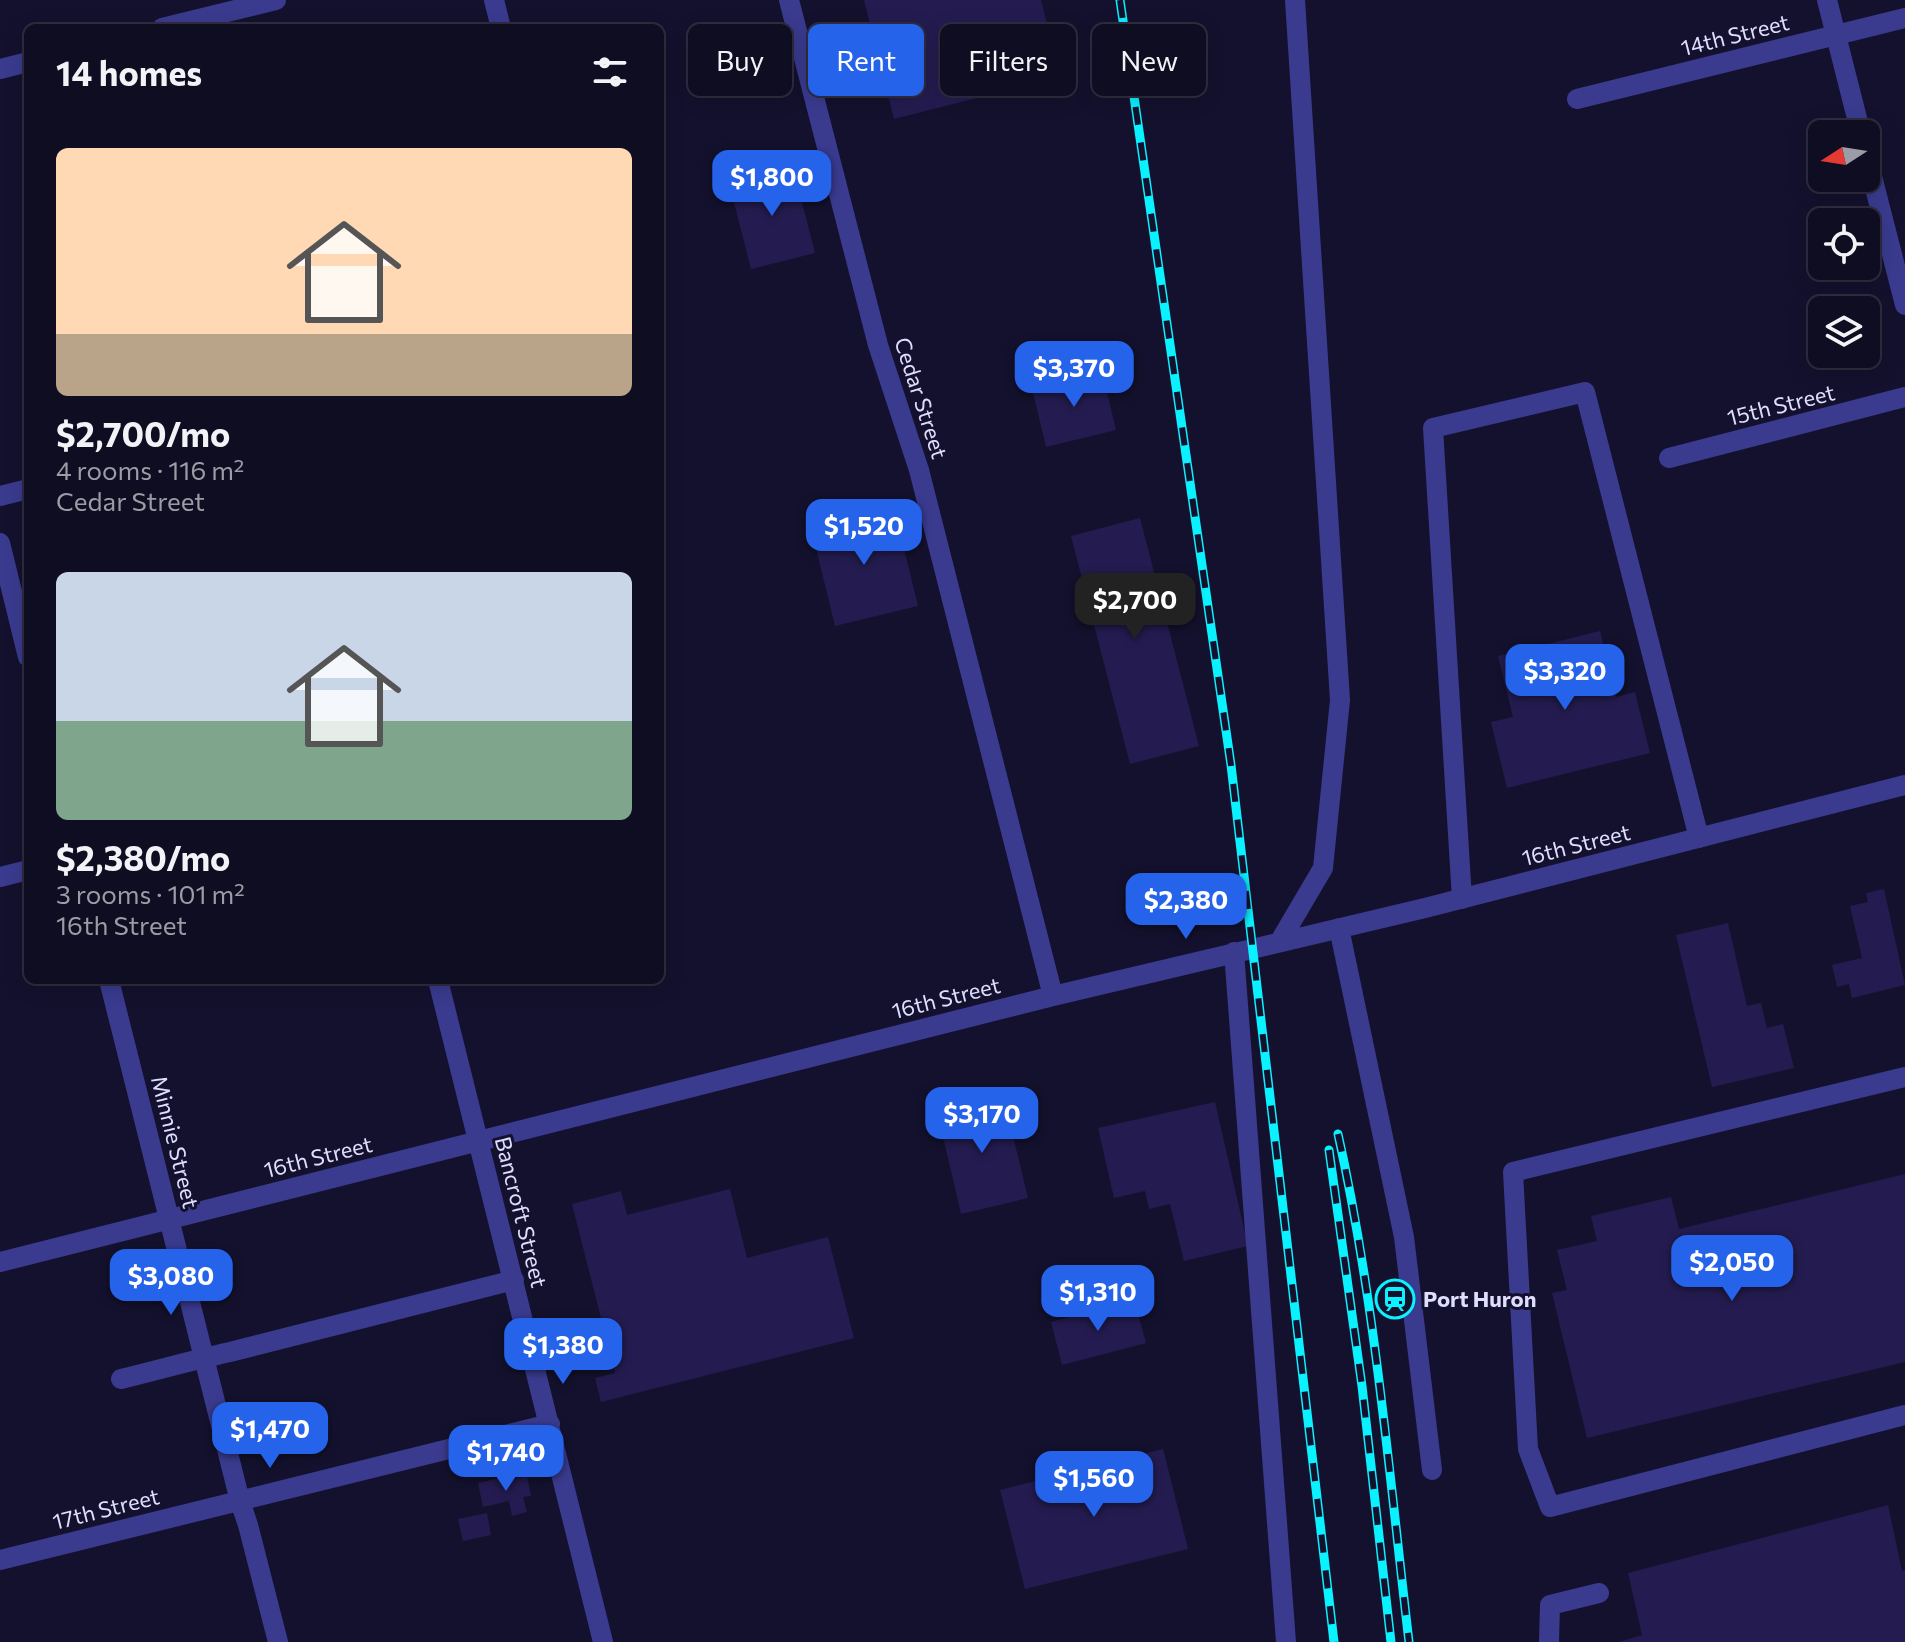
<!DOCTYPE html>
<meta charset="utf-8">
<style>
:root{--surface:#0f0d22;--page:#1d1b2f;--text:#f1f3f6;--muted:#9b9ca5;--line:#2f2d40;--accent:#2563eb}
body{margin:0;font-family:Commissioner,sans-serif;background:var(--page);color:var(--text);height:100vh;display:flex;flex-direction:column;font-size:30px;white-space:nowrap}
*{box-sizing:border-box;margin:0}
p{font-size:26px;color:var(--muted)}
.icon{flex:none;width:44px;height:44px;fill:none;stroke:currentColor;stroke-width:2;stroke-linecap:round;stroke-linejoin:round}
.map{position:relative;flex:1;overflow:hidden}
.details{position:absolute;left:24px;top:24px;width:640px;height:960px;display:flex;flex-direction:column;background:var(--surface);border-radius:12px;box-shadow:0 4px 20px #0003,0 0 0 2px var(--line)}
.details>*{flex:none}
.hud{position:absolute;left:688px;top:24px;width:760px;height:72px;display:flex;gap:16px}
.needle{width:52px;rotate:258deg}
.fabs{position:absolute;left:1808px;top:120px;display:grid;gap:16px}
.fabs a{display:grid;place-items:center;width:72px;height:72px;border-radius:12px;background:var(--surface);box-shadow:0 4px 20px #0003,0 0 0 2px var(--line);font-size:40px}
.price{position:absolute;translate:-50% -68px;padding:0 18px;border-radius:16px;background:var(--accent);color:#fff;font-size:26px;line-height:52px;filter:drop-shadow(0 2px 4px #0008)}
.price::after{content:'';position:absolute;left:50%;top:48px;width:24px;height:18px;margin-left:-12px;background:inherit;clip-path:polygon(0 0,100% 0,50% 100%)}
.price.current{background:#222;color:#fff}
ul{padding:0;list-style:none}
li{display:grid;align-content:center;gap:16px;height:424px;padding:0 32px}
li span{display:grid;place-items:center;height:248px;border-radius:12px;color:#555}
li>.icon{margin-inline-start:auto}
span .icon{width:144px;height:144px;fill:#fffc;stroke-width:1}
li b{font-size:34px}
h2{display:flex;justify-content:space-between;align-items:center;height:96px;padding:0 32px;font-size:34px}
.pill{padding:0 28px;border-radius:12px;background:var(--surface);box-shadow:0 4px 20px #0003,0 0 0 2px var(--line);font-size:28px;line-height:72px}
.pill.current{background:var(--accent);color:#fff}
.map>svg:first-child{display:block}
</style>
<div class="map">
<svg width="1905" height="1642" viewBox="0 0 1905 1642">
<rect width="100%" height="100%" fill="#14112e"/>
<path fill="#241c50" d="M864,0H1041L1060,77L894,119Z
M793,167L815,253L751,269L729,183Z
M1102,371L1116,430L1046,447L1032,388Z
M894,508L918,606L835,626L811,528Z
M1140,518L1199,746L1130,764L1071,536Z
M1600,631L1616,697L1635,692L1650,753L1507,788L1491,722L1513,717L1498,656Z
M1884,889L1905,985L1852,998L1849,984L1837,987L1832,965L1862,958L1850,906L1868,902L1866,893Z
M1728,923L1747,1006L1761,1003L1767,1028L1783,1024L1794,1068L1712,1087L1676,935Z
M1003,1095L1028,1198L961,1214L937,1111Z
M1215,1102L1248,1246L1184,1261L1170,1204L1149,1209L1145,1191L1114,1198L1098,1128Z
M1905,1174V1362L1587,1438L1552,1293L1567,1290L1557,1250L1597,1241L1591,1216L1671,1197L1679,1229Z
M730,1189L747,1258L828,1237L854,1338L601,1402L595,1378L615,1373L572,1204L621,1191L627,1215Z
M1134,1300L1146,1343L1062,1365L1051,1322Z
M1163,1449L1188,1549L1025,1589L1000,1490Z
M527,1476L531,1496L523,1497L527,1512L512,1516L509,1501L483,1507L478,1483L500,1478L501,1482Z
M1888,1505L1902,1571L1905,1570V1642H1619L1642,1635L1628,1573Z
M487,1513L491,1535L463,1541L458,1519Z"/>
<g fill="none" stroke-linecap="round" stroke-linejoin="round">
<path stroke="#3a3b8f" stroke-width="20" d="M494,0L501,28
M789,0L878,345L919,470L1053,996
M1827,0L1861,134
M162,28L276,0
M0,69L28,62
M1577,99L1905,18
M1866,153L1905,305
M1669,458L1905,397
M0,496L28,489
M0,543L28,657
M0,877L28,870
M1462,899L1433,428L1585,392L1699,838
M1339,928L1404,1237L1432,1470
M1280,941L1323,868L1340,700L1295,0
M1234,952L1286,1642
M109,980L240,1501L248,1525L278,1642
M438,980L603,1642
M1905,1077L1513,1172L1528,1449L1550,1507L1905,1415
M0,1262L1053,996L1425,908L1905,785
M121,1379C158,1370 193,1360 230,1352L514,1280
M0,1560L550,1424
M1549,1642L1550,1605L1599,1593"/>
<g stroke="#0af1ff" stroke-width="9">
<path id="rail" d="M1120,0L1231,765L1334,1642
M1338,1134C1375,1301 1389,1473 1409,1642
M1329,1150L1362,1386L1391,1642"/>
</g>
<use href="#rail" stroke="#14112e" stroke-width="6" stroke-dasharray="18" stroke-linecap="butt"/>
</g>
<defs>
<g id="station-ring" transform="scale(2)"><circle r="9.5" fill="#14112e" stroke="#0af1ff" stroke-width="1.5"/><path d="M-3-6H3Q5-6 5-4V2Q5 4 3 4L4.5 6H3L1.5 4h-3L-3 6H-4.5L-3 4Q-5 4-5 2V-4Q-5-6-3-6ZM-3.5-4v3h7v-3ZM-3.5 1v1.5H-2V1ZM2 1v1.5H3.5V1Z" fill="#0af1ff"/></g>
</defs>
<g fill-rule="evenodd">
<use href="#station-ring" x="1395" y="1299"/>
</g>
<g text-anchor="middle" stroke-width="6" stroke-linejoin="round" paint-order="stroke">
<g font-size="22" fill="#e0deff" stroke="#14112e">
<text transform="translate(1735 35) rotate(-14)" y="8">14th Street</text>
<text transform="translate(921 398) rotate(72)" y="8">Cedar Street</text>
<text transform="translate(1781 405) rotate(-14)" y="8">15th Street</text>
<text transform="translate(1576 845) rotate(-14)" y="8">16th Street</text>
<text transform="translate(946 998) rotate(-14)" y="8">16th Street</text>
<text transform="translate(175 1142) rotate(76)" y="8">Minnie Street</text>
<text transform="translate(318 1157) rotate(-14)" y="8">16th Street</text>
<text transform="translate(521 1212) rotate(76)" y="8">Bancroft Street</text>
<text transform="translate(106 1509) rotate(-14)" y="8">17th Street</text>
</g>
<g font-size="22" font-weight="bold" fill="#e0deff" stroke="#14112e" text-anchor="start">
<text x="1423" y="1307">Port Huron</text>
</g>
</g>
</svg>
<div class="fabs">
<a><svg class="needle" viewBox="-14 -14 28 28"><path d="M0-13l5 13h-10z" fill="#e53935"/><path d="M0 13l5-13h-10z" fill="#9b9ca5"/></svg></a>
<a><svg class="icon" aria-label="locate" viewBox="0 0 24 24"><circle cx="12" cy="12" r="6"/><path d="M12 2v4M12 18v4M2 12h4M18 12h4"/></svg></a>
<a><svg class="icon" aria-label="layers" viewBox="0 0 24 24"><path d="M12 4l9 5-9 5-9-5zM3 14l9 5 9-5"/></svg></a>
</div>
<b class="price" style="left:772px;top:218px">$1,800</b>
<b class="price" style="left:1074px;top:409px">$3,370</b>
<b class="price" style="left:864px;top:567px">$1,520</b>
<b class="price current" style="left:1135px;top:641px">$2,700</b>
<b class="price" style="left:1565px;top:712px">$3,320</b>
<b class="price" style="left:1186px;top:941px">$2,380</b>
<b class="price" style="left:982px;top:1155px">$3,170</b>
<b class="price" style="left:1732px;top:1303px">$2,050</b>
<b class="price" style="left:171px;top:1317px">$3,080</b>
<b class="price" style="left:1098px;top:1333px">$1,310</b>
<b class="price" style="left:563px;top:1386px">$1,380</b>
<b class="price" style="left:270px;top:1470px">$1,470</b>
<b class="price" style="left:506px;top:1493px">$1,740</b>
<b class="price" style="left:1094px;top:1519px">$1,560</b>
<div class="hud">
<a class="pill">Buy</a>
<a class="pill current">Rent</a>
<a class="pill">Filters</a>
<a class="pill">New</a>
</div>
<section class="details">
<h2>14 homes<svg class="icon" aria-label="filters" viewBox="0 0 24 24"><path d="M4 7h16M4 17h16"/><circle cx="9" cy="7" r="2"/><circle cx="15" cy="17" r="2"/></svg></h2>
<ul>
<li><span style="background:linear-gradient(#ffd9b3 75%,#b9a48a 0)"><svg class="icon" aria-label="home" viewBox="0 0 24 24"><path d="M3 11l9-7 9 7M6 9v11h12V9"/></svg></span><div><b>$2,700/mo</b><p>4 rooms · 116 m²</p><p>Cedar Street</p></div></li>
<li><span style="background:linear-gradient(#c9d6e8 60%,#7fa58c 0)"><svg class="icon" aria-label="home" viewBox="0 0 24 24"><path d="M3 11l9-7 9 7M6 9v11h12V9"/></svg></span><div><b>$2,380/mo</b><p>3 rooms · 101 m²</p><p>16th Street</p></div></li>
</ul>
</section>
</div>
